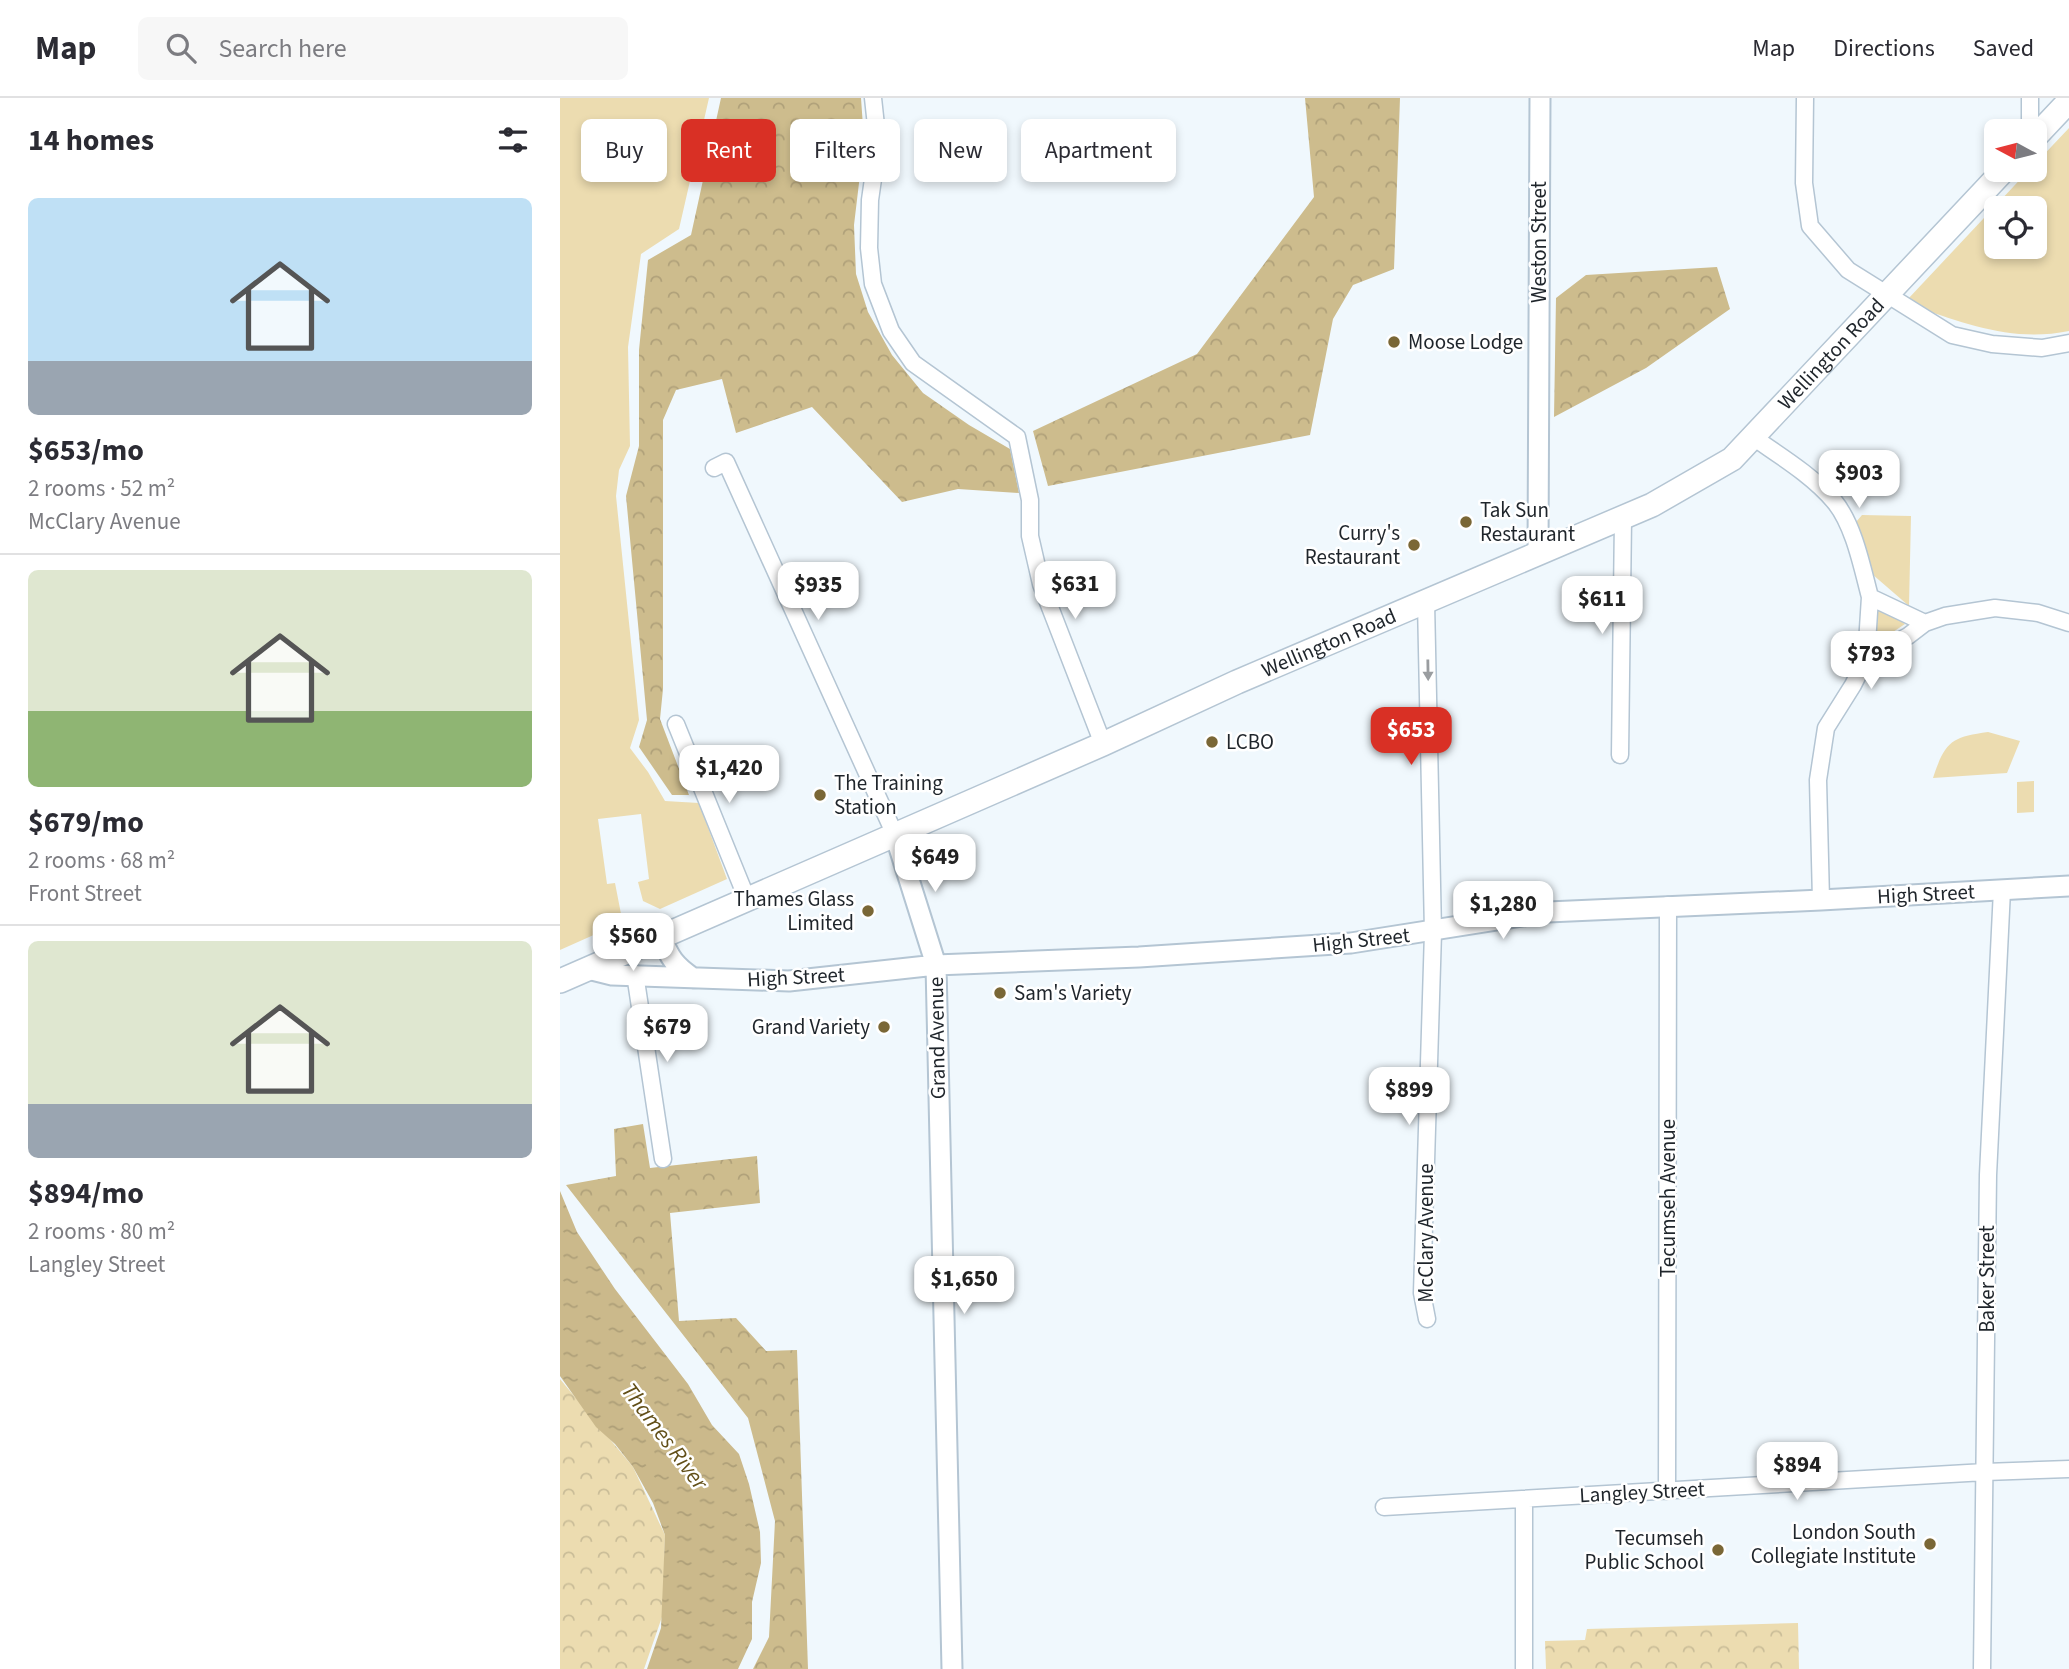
<!DOCTYPE html>
<meta charset="utf-8">
<style>
:root{--surface:#fff;--page:#f7f7f7;--text:#2b2b33;--muted:#7c7c81;--line:#e1e1e2;--accent:#d93025}
body{margin:0;font-family:"Source Sans 3",sans-serif;background:var(--page);color:var(--text);height:100vh;display:flex;flex-direction:column;font-size:26px;white-space:nowrap}
*{box-sizing:border-box;margin:0}
p{font-size:23px;color:var(--muted)}
.icon{flex:none;width:38px;height:38px;fill:none;stroke:currentColor;stroke-width:2;stroke-linecap:round;stroke-linejoin:round}
.map{position:relative;flex:1;overflow:hidden}
.side{display:flex;flex-direction:column;background:var(--surface);width:560px}
.side>*{flex:none}
.hud{position:absolute;left:21px;top:21px;width:665px;height:63px;display:flex;gap:14px}
.needle{width:46px;rotate:277deg}
.controls{position:absolute;left:1424px;top:21px;display:grid;gap:14px}
.controls a{display:grid;place-items:center;width:63px;height:63px;border-radius:10px;background:var(--surface);box-shadow:0 4px 10px #0003;font-size:35px}
.price{position:absolute;translate:-50% -60px;padding:0 16px;border-radius:14px;background:#fff;color:#222;font-size:23px;line-height:46px;filter:drop-shadow(0 2px 4px #0008)}
.price::after{content:'';position:absolute;left:50%;top:42px;width:21px;height:16px;margin-left:-10px;background:inherit;clip-path:polygon(0 0,100% 0,50% 100%)}
.price.selected{background:var(--accent);color:#fff}
ul{padding:0;list-style:none}
li{display:grid;align-content:center;gap:14px;height:371px;padding:0 28px}
li+li{border-top:2px solid var(--line)}
li span{display:grid;place-items:center;height:217px;border-radius:10px;color:#555}
li>.icon{margin-inline-start:auto}
span .icon{width:126px;height:126px;fill:#fffc;stroke-width:1}
li b{font-size:30px}
h2{display:flex;justify-content:space-between;align-items:center;height:84px;padding:0 28px;font-size:30px}
.pill{padding:0 24px;border-radius:10px;background:var(--surface);box-shadow:0 4px 10px #0003;font-size:24px;line-height:63px}
.pill.selected{background:var(--accent);color:#fff}
header{display:flex;align-items:center;gap:42px;box-sizing:border-box;height:98px;padding:0 35px;background:var(--surface);border-bottom:2px solid var(--line)}
header strong{font-size:33px}
nav{display:flex;gap:38px;margin-inline-start:auto;font-size:24px}
.search{width:490px;height:63px;background:var(--page);display:flex;align-items:center;gap:18px;box-sizing:border-box;padding:0 24px;border-radius:10px;color:var(--muted);font-size:26px}
main{display:flex;flex:1;min-height:0}
.map>svg:first-child{display:block}
</style>
<header>
<strong>Map</strong>
<div class="search"><svg class="icon" aria-label="search" viewBox="0 0 24 24"><circle cx="10" cy="10" r="6"/><path d="M15 15l6 6"/></svg>Search here</div>
<nav><a>Map</a><a>Directions</a><a>Saved</a></nav>
</header>
<main>
<section class="side">
<h2>14 homes<svg class="icon" aria-label="filters" viewBox="0 0 24 24"><path d="M4 7h16M4 17h16"/><circle cx="9" cy="7" r="2"/><circle cx="15" cy="17" r="2"/></svg></h2>
<ul>
<li><span style="background:linear-gradient(#bfe0f5 75%,#9aa5b1 0)"><svg class="icon" aria-label="home" viewBox="0 0 24 24"><path d="M3 11l9-7 9 7M6 9v11h12V9"/></svg></span><div><b>$653/mo</b><p>2 rooms · 52 m²</p><p>McClary Avenue</p></div></li>
<li><span style="background:linear-gradient(#dfe7d0 65%,#8fb573 0)"><svg class="icon" aria-label="home" viewBox="0 0 24 24"><path d="M3 11l9-7 9 7M6 9v11h12V9"/></svg></span><div><b>$679/mo</b><p>2 rooms · 68 m²</p><p>Front Street</p></div></li>
<li><span style="background:linear-gradient(#dfe7d0 75%,#9aa5b1 0)"><svg class="icon" aria-label="home" viewBox="0 0 24 24"><path d="M3 11l9-7 9 7M6 9v11h12V9"/></svg></span><div><b>$894/mo</b><p>2 rooms · 80 m²</p><p>Langley Street</p></div></li>
</ul>
</section>
<div class="map">
<svg width="1509" height="1571" viewBox="0 0 1509 1571">
<defs>
<pattern id="forest-crowns" width="20" height="18" patternUnits="userSpaceOnUse" patternTransform="scale(1.75)"><rect width="20" height="18" fill="#cdbc8d"/><path d="M2 6a3 3 0 1 1 6 0M12 15a3 3 0 1 1 6 0" fill="none" stroke="#b0a17a"/></pattern>
<pattern id="park-crowns" width="20" height="18" patternUnits="userSpaceOnUse" patternTransform="scale(1.75)"><rect width="20" height="18" fill="#ecdcb0"/><path d="M2 6a3 3 0 1 1 6 0M12 15a3 3 0 1 1 6 0" fill="none" stroke="#cabd98"/></pattern>
<pattern id="water-ripples" width="26" height="14" patternUnits="userSpaceOnUse" patternTransform="scale(1.75)"><rect width="26" height="14" fill="#cbb98b"/><path d="M2 4q2-2 4 0t4 0M15 11q2-2 4 0t4 0" fill="none" stroke="#ae9f78"/></pattern>
</defs>
<rect width="100%" height="100%" fill="#f0f8fd"/>
<path fill="#ecdcb0" fill-rule="evenodd" d="M0,0H149L119,131L81,156L68,249L70,348L59,372L56,398L79,622L70,650L88,674L105,703L139,705L167,781L100,811L83,803L78,784L89,781L81,716L38,721L47,786L55,785L62,821L56,827L0,852Z
M1509,30V233C1455,244 1409,227 1359,210L1348,201L1469,72H1475V66ZM1437,110H1475V149H1437Z
M1302,417L1351,418L1349,508L1312,476L1296,424Z
M1317,509L1345,526L1315,546Z
M1428,634L1460,643L1447,675L1373,680C1385,644 1391,639 1428,634Z
M1474,683V714L1457,715V684Z"/>
<path fill="url(#forest-crowns)" d="M161,0H301L304,43L294,127L296,176L308,214L332,257L363,295L409,327L450,351L459,395L398,391L342,404L252,309L176,335L162,281L116,292L103,322V591L100,621L129,697H112L79,649L87,622L66,398L79,348V252L88,162L131,137Z
M745,0H840L834,171L793,187L773,221L750,337L488,388L473,333L637,256L754,99Z
M1157,169L1170,211L1086,270L994,319L996,200L1026,177Z
M83,1026L90,1070L197,1058L200,1105L110,1115L119,1223L176,1220L206,1253L237,1252L248,1571H193L209,1539L215,1423L188,1320L6,1087L56,1078L54,1031Z"/>
<path fill="url(#park-crowns)" d="M0,1281L73,1369L105,1437L103,1516L84,1571H0Z
M1238,1525L1239,1571H986L985,1543L1025,1542L1027,1531Z"/>
<path fill="url(#water-ripples)" d="M0,1093L17,1134L55,1191L128,1286L152,1327L179,1356L189,1386L200,1434L201,1465L192,1504V1541L178,1571H87L101,1530L105,1437L93,1405L73,1369L55,1346L36,1329L0,1278Z"/>
<g fill="none" stroke-linecap="round" stroke-linejoin="round">
<g stroke="#b4c5d3" stroke-width="19">
<path id="minor" d="M313,0L318,46L310,102L309,150L313,186L331,233L353,265L457,339L470,402V438L481,486L543,646
M1245,0L1244,85L1250,128L1288,172L1392,237L1432,246L1482,250L1509,245
M1470,33V0
M1193,339C1220,358 1252,377 1274,403C1294,427 1302,469 1310,499L1365,525
M154,370L166,364L335,737
M866,504L873,834L862,1195L867,1221
M1306,561L1310,499
M116,626L187,801
M1060,657L1063,420
M1261,802L1258,682L1266,630L1293,587L1306,561L1348,538L1365,525L1385,518L1435,510L1478,515L1509,525
M75,876L103,1061
M1107,1393L1108,807
M964,1401V1571
M824,1409L1425,1374L1509,1371
M1422,1571L1428,1077L1442,792"/>
</g>
<g stroke="#b4c5d3" stroke-width="23">
<path id="tertiary" d="M978,456L980,0
M335,737L376,867L392,1571
M101,839C110,860 114,867 133,880
M28,871L52,877L229,883L376,867L579,859L791,845L988,814L1261,802L1509,788"/>
</g>
<g stroke="#b4c5d3" stroke-width="26">
<g id="secondary">
<path d="M1475,39L1509,3"/>
<path id="s1" d="M0,883L543,646L677,584L1092,407L1172,361L1444,72"/>
</g>
</g>
<use href="#minor" stroke="#fff" stroke-width="16"/>
<use href="#tertiary" stroke="#fff" stroke-width="19"/>
<use href="#secondary" stroke="#fff" stroke-width="23"/>
</g>
<defs><path id="oneway-solid" d="M-6-.8H1V-3.2L6.5 0L1 3.2V.8H-6Z" transform="scale(1.75)"/></defs>
<use fill="#9a9da0" href="#oneway-solid" transform="translate(868 572) rotate(89)"/>
<g fill="#7a6736" stroke="#fff" stroke-width="2.5">
<circle cx="834" cy="244" r="7"/>
<circle cx="906" cy="424" r="7"/>
<circle cx="854" cy="447" r="7"/>
<circle cx="652" cy="644" r="7"/>
<circle cx="260" cy="697" r="7"/>
<circle cx="308" cy="813" r="7"/>
<circle cx="440" cy="895" r="7"/>
<circle cx="324" cy="929" r="7"/>
<circle cx="1370" cy="1446" r="7"/>
<circle cx="1158" cy="1452" r="7"/>
</g>
<g text-anchor="middle" stroke-width="5" stroke-linejoin="round" paint-order="stroke">
<g font-size="21" fill="#1f252b" stroke="#fff">
<text transform="translate(979 144) rotate(-90)" y="7">Weston Street</text>
<text dy="7" stroke="none"><textPath href="#s1" startOffset="1428">Wellington Road</textPath></text>
<text dy="7" stroke="none"><textPath href="#s1" startOffset="840">Wellington Road</textPath></text>
<text transform="translate(1366 796) rotate(-3)" y="7">High Street</text>
<text transform="translate(801 842) rotate(-6)" y="7">High Street</text>
<text transform="translate(236 879) rotate(-3)" y="7">High Street</text>
<text transform="translate(377 940) rotate(-91)" y="7">Grand Avenue</text>
<text transform="translate(1108 1100) rotate(-90)" y="7">Tecumseh Avenue</text>
<text transform="translate(866 1135) rotate(-90)" y="7">McClary Avenue</text>
<text transform="translate(1427 1181) rotate(-90)" y="7">Baker Street</text>
<text transform="translate(1082 1394) rotate(-3)" y="7">Langley Street</text>
</g>
<g font-size="21" fill="#1f252b" stroke="#fff" text-anchor="start">
<text x="848" y="251">Moose Lodge</text>
<text x="920" y="419">Tak Sun<tspan x="920" dy="24">Restaurant</tspan></text>
<text x="840" y="442" text-anchor="end">Curry's<tspan x="840" dy="24">Restaurant</tspan></text>
<text x="666" y="651">LCBO</text>
<text x="274" y="692">The Training<tspan x="274" dy="24">Station</tspan></text>
<text x="294" y="808" text-anchor="end">Thames Glass<tspan x="294" dy="24">Limited</tspan></text>
<text x="454" y="902">Sam's Variety</text>
<text x="310" y="936" text-anchor="end">Grand Variety</text>
<text x="1356" y="1441" text-anchor="end">London South<tspan x="1356" dy="24">Collegiate Institute</tspan></text>
<text x="1144" y="1447" text-anchor="end">Tecumseh<tspan x="1144" dy="24">Public School</tspan></text>
</g>
<g font-size="23" font-style="italic" fill="#624f18" stroke="#fff">
<text transform="translate(105 1338) rotate(53)" y="8">Thames River</text>
</g>
</g>
</svg>
<div class="controls">
<a><svg class="needle" viewBox="-14 -14 28 28"><path d="M0-13l5 13h-10z" fill="#e53935"/><path d="M0 13l5-13h-10z" fill="#7c7c81"/></svg></a>
<a><svg class="icon" aria-label="locate" viewBox="0 0 24 24"><circle cx="12" cy="12" r="6"/><path d="M12 2v4M12 18v4M2 12h4M18 12h4"/></svg></a>
</div>
<b class="price" style="left:1299px;top:412px">$903</b>
<b class="price" style="left:515px;top:523px">$631</b>
<b class="price" style="left:258px;top:524px">$935</b>
<b class="price" style="left:1042px;top:538px">$611</b>
<b class="price" style="left:1311px;top:593px">$793</b>
<b class="price selected" style="left:851px;top:669px">$653</b>
<b class="price" style="left:169px;top:707px">$1,420</b>
<b class="price" style="left:375px;top:796px">$649</b>
<b class="price" style="left:943px;top:843px">$1,280</b>
<b class="price" style="left:73px;top:875px">$560</b>
<b class="price" style="left:107px;top:966px">$679</b>
<b class="price" style="left:849px;top:1029px">$899</b>
<b class="price" style="left:404px;top:1218px">$1,650</b>
<b class="price" style="left:1237px;top:1404px">$894</b>
<div class="hud">
<a class="pill">Buy</a>
<a class="pill selected">Rent</a>
<a class="pill">Filters</a>
<a class="pill">New</a>
<a class="pill">Apartment</a>
</div>
</div>
</main>
